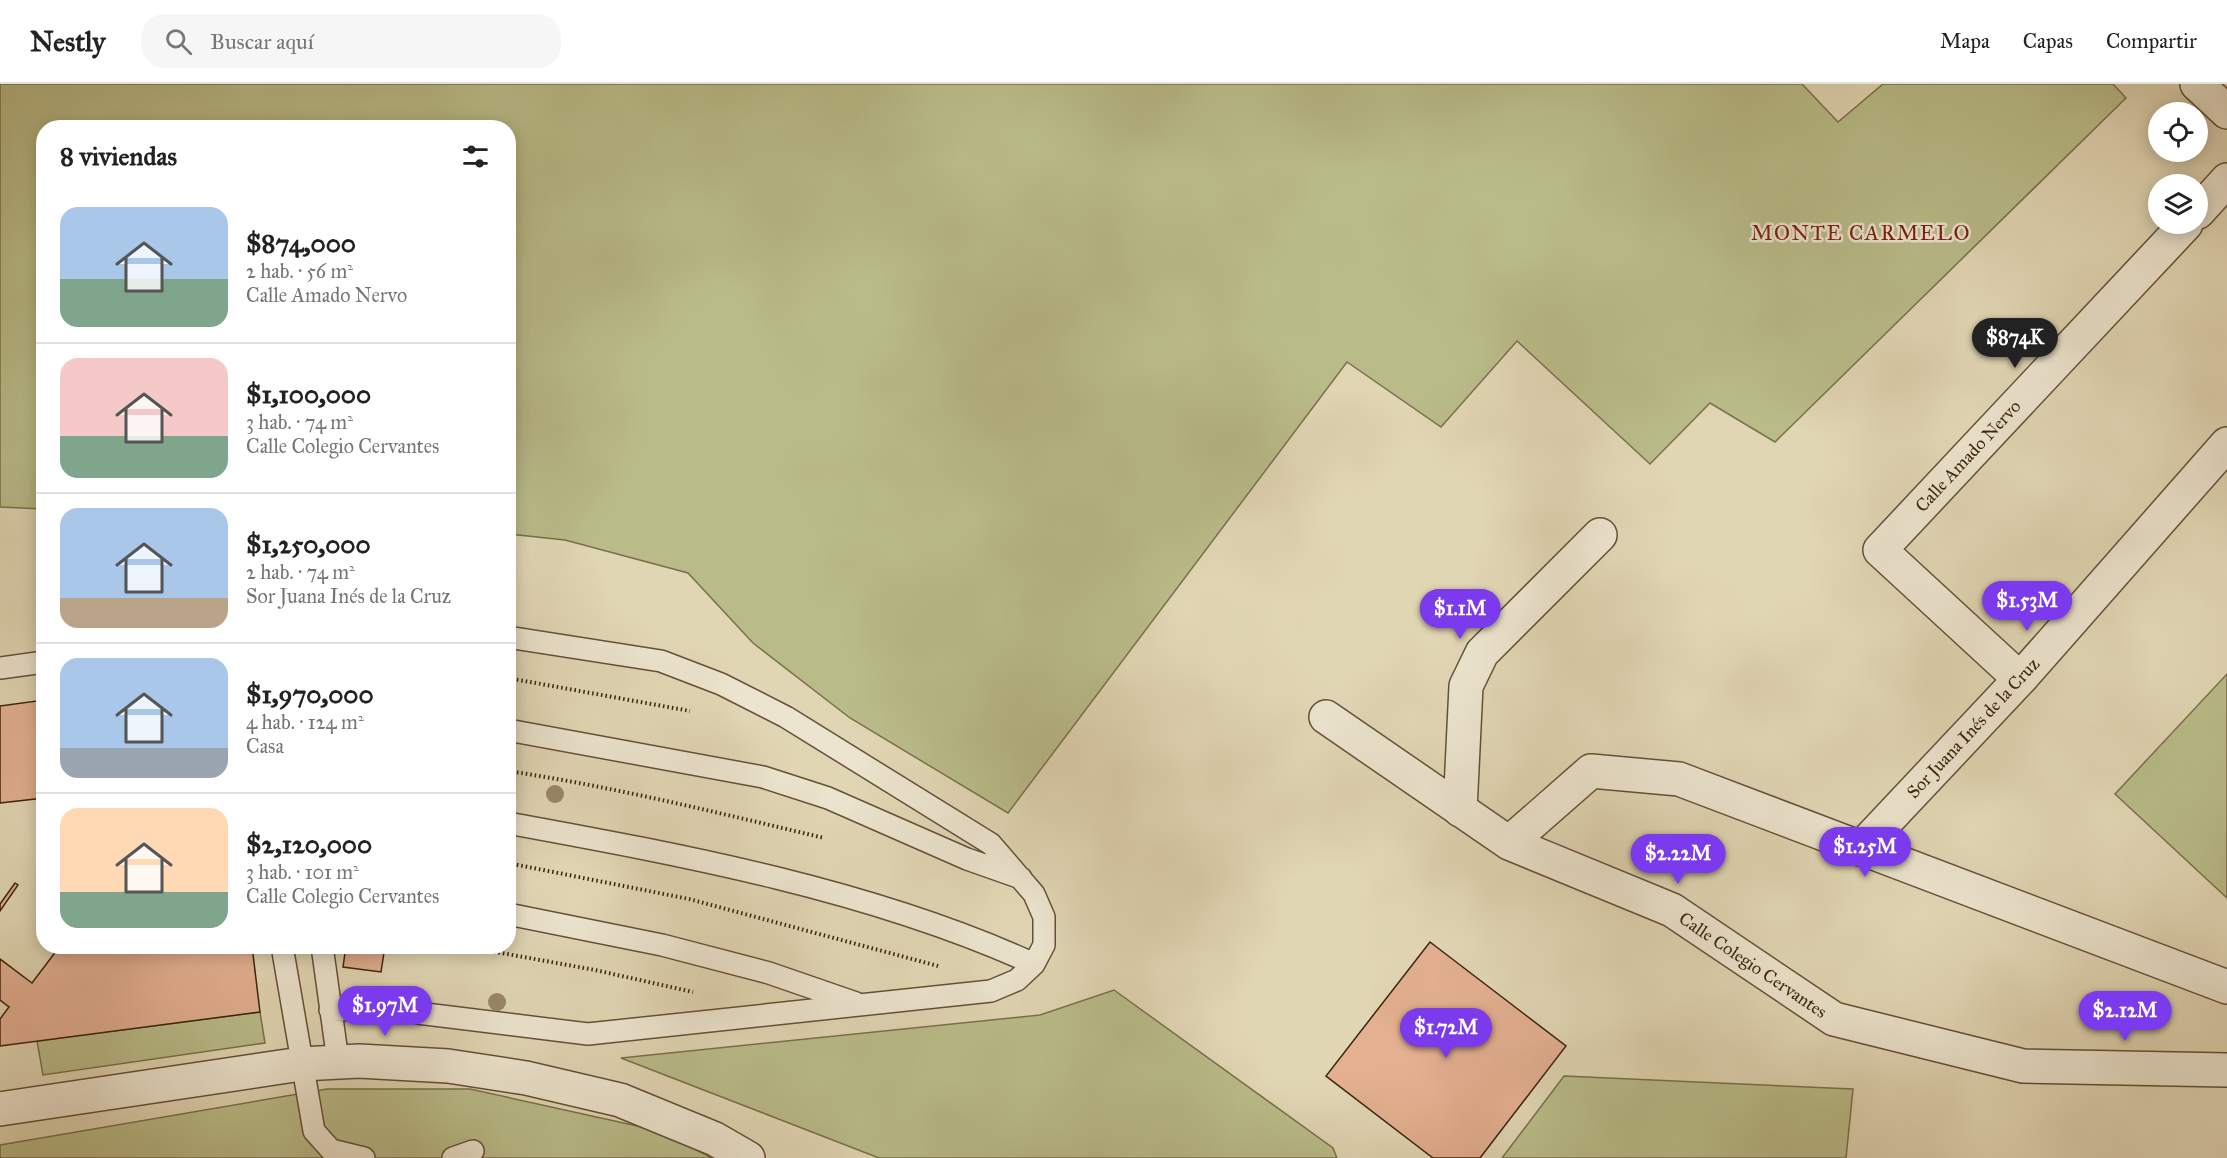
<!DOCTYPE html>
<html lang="es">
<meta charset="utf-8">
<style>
:root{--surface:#fff;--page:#f6f6f6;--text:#222;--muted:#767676;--line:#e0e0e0;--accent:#7c3aed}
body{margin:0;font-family:"IM FELL Great Primer",serif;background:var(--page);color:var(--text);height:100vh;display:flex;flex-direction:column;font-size:22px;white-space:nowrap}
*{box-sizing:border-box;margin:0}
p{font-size:20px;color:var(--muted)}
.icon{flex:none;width:33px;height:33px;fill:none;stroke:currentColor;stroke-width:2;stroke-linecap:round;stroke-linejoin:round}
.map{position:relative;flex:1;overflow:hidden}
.side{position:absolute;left:36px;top:36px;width:480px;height:834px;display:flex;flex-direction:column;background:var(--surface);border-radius:24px;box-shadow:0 3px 15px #0003}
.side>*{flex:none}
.controls{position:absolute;left:2148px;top:18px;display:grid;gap:12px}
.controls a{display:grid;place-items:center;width:60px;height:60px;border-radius:50%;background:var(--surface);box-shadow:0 3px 15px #0003;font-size:30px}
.price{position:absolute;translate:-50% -51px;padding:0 14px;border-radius:21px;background:var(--accent);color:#fff;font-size:20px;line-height:39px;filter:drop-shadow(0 2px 3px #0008)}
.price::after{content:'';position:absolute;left:50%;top:36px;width:18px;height:14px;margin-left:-9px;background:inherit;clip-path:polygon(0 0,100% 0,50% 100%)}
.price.current{background:#222;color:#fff}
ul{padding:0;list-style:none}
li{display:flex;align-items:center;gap:18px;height:150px;padding:0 24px}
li+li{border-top:2px solid var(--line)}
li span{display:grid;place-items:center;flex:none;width:168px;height:120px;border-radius:18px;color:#555}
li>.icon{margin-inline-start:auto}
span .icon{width:72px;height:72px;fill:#fffc;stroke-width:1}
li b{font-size:26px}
h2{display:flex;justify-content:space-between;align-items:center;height:72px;padding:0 24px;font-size:26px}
header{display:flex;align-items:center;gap:36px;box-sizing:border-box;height:84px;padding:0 30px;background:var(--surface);border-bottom:2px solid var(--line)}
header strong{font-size:28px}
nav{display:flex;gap:33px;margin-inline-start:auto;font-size:21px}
.search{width:420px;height:54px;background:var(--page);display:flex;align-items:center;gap:15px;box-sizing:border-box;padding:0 21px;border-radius:24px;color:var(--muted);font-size:22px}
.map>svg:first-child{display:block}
</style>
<header>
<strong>Nestly</strong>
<div class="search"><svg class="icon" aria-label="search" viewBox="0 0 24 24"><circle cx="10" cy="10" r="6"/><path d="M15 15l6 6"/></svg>Buscar aquí</div>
<nav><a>Mapa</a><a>Capas</a><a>Compartir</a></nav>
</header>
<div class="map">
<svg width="2227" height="1074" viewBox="0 0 2227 1074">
<rect width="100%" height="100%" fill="#e1d6b4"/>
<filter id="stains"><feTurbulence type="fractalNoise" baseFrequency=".00333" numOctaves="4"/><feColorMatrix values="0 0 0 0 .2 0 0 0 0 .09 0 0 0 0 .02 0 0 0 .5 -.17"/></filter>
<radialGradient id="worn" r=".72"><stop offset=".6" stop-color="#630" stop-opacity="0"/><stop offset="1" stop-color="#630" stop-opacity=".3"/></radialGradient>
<path fill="#b9bc89" stroke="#7a704a" stroke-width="1.5" d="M0,0H1802L1838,38L1883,0H2113L2126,14L1775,358L1710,319L1650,380L1517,257L1441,343L1347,278L1008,729L850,634L753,559L688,489L565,456L509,450L508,44H44L43,425L0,423Z
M2227,590V814L2115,710Z
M1114,906L1333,1064L1337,1074H879L621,974L1040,931Z
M260,928L265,959L43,991L37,957Z
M1564,992L1853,1005L1846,1074H1502Z
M327,1005H470L660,1047L712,1074H0V1061Z"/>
<path fill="#e3b091" stroke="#3a230c" stroke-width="1.5" d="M44,616V714L0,719V622Z
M15,799L18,801L0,827V820Z
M1430,858L1566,962L1480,1074H1433L1326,992Z
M60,862H252L260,928L0,962V935L9,923L0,916V875L32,899Z
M346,862H385L381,888L343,883Z"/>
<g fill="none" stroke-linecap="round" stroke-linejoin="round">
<g stroke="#645036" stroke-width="24">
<path id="lane" d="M0,584L44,578
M508,646L763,693L828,714L967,775L1021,794
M508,739C683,771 872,806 1034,880
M508,830L662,861L769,889L856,919
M282,862L314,1047L331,1066L364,1074
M322,862L338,977
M330,926L385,925L588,950L991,907L1017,896L1034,880L1044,861V833L1034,810L991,760L786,633L721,600L661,577L508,553
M453,1074L473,1067"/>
</g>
<g stroke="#645036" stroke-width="36">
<path id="street" d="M2197,0L2227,28
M2198,128L2227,96
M2020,595L1880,466L2186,140
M1326,633L1509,759L1672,826L1834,935L2023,982L2227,986
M1460,726L1466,602L1482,569L1600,451
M1509,759L1591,687L1679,695L2227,903
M1860,765L2020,595L2227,360
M0,1025L301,980L359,977L448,982L526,994L620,1016L715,1055L748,1074"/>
</g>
<path stroke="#3a230c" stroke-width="4" stroke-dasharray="1.5 3" stroke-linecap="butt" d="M508,594L690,627
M508,687C615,703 719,729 824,754
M508,779L689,815L938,882
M463,862L595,886L693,908"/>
<use href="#lane" stroke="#ece4ce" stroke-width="21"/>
<use href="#street" stroke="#ece4ce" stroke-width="33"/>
</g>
<g fill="#978869">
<circle cx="555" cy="710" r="9"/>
<circle cx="497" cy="918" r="9"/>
</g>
<g text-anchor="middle" stroke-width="5" stroke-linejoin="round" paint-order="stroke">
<g font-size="18" fill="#3a230c" stroke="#ece4ce">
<text transform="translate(1968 372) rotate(-47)" y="6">Calle Amado Nervo</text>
<text transform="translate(1973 644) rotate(-47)" y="6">Sor Juana Inés de la Cruz</text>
<text transform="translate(1753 881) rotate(34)" y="6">Calle Colegio Cervantes</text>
</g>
<g font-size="21" letter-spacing="1.5" fill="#7a1f14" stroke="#ece4ce">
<text x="1861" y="156">MONTE CARMELO</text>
</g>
</g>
<rect width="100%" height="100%" filter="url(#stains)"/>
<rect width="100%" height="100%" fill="url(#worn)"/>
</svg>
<div class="controls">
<a><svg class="icon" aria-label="locate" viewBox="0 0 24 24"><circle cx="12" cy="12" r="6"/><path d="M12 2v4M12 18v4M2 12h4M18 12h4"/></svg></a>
<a><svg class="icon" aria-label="layers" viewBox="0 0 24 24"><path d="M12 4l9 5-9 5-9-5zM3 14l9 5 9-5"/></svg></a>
</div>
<b class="price current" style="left:2015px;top:285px">$874K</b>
<b class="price" style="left:2027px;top:548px">$1.53M</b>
<b class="price" style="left:1460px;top:556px">$1.1M</b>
<b class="price" style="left:1865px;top:794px">$1.25M</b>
<b class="price" style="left:1678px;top:801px">$2.22M</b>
<b class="price" style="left:385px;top:953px">$1.97M</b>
<b class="price" style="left:2125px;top:958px">$2.12M</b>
<b class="price" style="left:1446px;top:975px">$1.72M</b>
<section class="side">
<h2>8 viviendas<svg class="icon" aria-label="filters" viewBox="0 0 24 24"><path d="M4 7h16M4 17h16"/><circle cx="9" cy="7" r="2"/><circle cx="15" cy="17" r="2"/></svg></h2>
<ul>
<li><span style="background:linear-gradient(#a9c7e8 60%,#7fa58c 0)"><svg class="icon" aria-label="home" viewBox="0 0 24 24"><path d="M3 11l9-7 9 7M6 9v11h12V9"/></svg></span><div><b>$874,000</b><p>2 hab. · 56 m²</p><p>Calle Amado Nervo</p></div></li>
<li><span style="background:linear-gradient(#f6c9c9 65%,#7fa58c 0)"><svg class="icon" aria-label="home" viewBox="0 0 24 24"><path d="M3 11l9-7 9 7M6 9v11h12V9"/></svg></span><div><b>$1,100,000</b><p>3 hab. · 74 m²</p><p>Calle Colegio Cervantes</p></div></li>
<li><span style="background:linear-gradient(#a9c7e8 75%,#b9a48a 0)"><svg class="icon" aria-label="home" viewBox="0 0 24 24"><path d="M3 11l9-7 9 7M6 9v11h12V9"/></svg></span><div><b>$1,250,000</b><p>2 hab. · 74 m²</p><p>Sor Juana Inés de la Cruz</p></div></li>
<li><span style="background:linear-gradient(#a9c7e8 75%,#9aa5b1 0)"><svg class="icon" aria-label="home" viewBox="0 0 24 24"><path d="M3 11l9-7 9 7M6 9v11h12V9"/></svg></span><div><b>$1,970,000</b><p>4 hab. · 124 m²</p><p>Casa</p></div></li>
<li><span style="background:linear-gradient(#ffd9b3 70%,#7fa58c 0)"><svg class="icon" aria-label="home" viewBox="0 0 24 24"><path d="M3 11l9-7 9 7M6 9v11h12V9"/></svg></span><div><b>$2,120,000</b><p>3 hab. · 101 m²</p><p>Calle Colegio Cervantes</p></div></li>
</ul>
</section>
</div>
